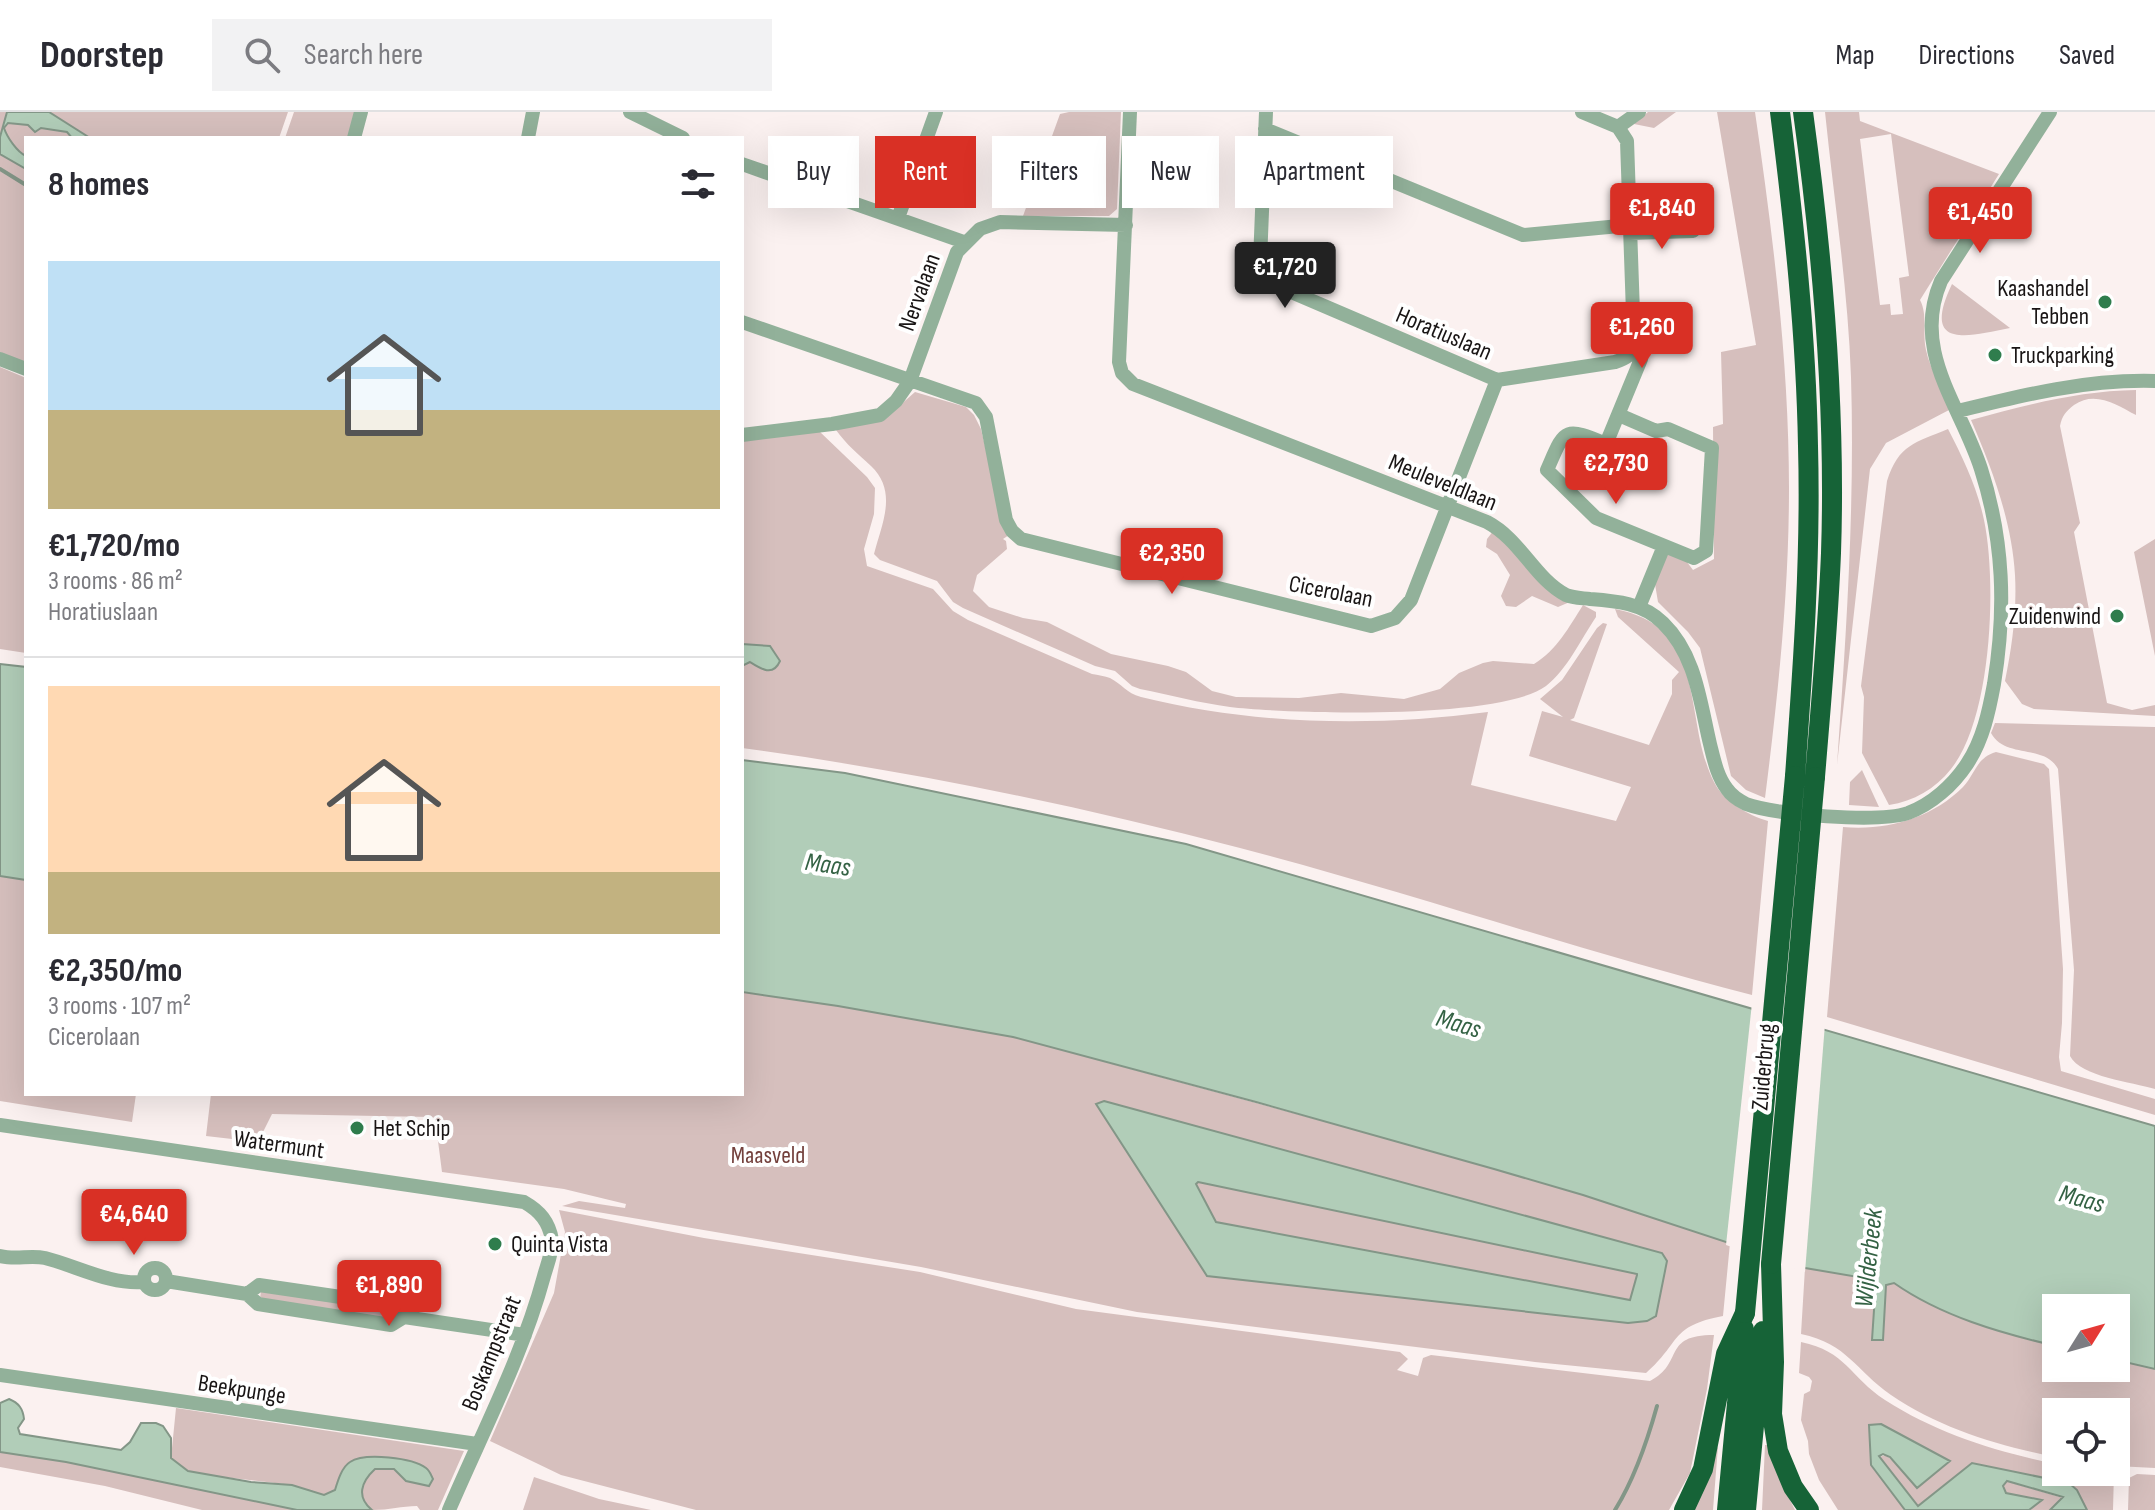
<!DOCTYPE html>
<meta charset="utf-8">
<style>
:root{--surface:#fff;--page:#f2f2f3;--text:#2b2b33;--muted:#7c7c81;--line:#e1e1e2;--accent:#d93025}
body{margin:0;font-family:"Sofia Sans Condensed",sans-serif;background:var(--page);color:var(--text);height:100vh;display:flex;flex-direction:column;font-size:30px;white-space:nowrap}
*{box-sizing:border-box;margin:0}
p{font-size:26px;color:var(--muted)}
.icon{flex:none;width:44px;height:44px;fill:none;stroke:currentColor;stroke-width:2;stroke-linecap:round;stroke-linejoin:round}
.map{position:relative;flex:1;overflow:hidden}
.side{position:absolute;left:24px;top:24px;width:720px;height:960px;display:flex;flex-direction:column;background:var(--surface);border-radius:0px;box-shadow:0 8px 32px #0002}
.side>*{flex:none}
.banner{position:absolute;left:768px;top:24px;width:760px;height:72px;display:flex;gap:16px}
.needle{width:52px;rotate:53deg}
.tools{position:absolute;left:2042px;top:1182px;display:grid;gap:16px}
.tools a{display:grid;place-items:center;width:88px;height:88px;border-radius:0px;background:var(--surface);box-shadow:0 8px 32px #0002;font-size:40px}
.price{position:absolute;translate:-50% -68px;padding:0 18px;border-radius:8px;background:var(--accent);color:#fff;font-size:26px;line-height:52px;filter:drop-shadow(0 2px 4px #0008)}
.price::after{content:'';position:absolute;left:50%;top:48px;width:24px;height:18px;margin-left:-12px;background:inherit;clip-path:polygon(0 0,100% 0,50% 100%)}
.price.selected{background:#222;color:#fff}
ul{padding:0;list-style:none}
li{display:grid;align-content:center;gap:16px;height:424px;padding:0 24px}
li+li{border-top:2px solid var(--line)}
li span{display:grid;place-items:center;height:248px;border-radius:0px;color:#555}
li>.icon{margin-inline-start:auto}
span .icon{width:144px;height:144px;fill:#fffc;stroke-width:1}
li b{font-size:34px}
h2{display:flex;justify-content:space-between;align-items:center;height:96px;padding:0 24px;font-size:34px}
.tag{padding:0 28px;border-radius:0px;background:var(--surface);box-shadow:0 8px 32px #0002;font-size:28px;line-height:72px}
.tag.selected{background:var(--accent);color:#fff}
header{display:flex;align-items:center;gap:48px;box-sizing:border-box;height:112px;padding:0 40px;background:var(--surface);border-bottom:2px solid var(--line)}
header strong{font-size:38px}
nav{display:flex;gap:44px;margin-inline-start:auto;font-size:28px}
.search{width:560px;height:72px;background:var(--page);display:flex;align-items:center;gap:20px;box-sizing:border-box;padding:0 28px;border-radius:0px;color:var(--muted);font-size:30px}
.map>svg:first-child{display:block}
</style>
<header>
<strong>Doorstep</strong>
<div class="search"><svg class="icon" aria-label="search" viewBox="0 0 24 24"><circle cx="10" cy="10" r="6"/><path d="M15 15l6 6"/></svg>Search here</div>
<nav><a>Map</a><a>Directions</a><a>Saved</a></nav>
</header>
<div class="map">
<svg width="2155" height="1398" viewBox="0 0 2155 1398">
<rect width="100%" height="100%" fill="#fbf1f0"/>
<path fill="#d6bfbd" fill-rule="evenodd" d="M0,0H288L279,26H26V252L0,242Z
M294,0H355L348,26H285Z
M1069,0H1121L1117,97L1109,104H1023L1060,2Z
M1648,0H1676L1654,16L1634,12Z
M1717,0H1755C1773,124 1789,251 1789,376C1789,480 1778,583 1765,686L1746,678L1731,664L1700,536L1688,520L1658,490L1654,466L1667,441L1687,450L1693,458L1714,447L1713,315L1723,312L1721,240L1756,233Z
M1825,0H1859L1860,9L1999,62L1920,188C1928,203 1922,221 1926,238C1930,259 1945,277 1949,298L1886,331L1870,357L1837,653C1846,524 1855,395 1851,265C1848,177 1834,88 1825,0ZM1891,22L1909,164L1899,166L1903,202L1891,203L1890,192L1880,193L1860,27Z
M1952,172L2010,216C1966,225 1921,237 1952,172Z
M0,255L26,266V541L0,537Z
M2136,278V303C2117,293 2095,278 2074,293C2066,299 2062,304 2060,314L2080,411L2074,420L2107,591L2132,598L2155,593V604L2034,597L2022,592L2005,569C2012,535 2017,499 2015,463C2012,410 1992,356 1971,308C2025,293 2079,279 2136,278Z
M915,280L966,295L974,303L981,317L1004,414L1009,423L1003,427L1006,429L1007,437L977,463L973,479L989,495L1023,506L1047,510L1111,542L1168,554L1186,560L1212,579L1236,585L1299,586L1341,581L1404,587L1440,577L1459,561L1483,551L1493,549L1534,552C1557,538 1569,515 1583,493L1596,500V505C1581,527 1567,558 1546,574C1501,608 1290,602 1230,595C1200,591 1170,583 1140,577L1132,574L1115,559L1095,554L963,496L953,490L937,469L880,448L874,442C882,411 898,380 871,354C858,342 846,332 836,318L889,303Z
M1948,317C1963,346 1977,375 1984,408C1997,470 1992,606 1951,657C1935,677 1914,689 1889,693L1862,641L1864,585L1861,574L1887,369C1899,332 1915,331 1948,317Z
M819,319L867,365L875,376L874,402L864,437L867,454L933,477L953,499L968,508L1092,562C1098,563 1105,564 1110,566C1122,572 1126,581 1141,585C1254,613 1373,615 1488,600L1471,673L1616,709L1631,675L1529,644L1542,599L1563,605L1540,587L1562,568L1597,516L1603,511L1607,512L1574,606L1570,608L1649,633L1672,582V568L1679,560L1618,505L1615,497C1710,515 1682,607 1714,670C1724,690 1748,703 1768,709L1752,883C1580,839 1412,781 1240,736C1076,693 910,659 742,636V554L750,550L763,558L742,532V327Z
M1494,418L1572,489L1558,495L1532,484L1516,495L1506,494L1501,484L1510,463L1497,442L1486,435L1487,427Z
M2155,427V544L2134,440Z
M1995,611L2155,615V977C2132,970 2081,965 2070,944L2074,858L2058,657C2045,632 2005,647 1991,621Z
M1996,640L2044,652L2049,657L2063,857L2062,911L2059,945L2061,959L2155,987V1003L1827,905L1843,715C1887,719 1932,706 1963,675C1976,661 1976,646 1996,640Z
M1862,658L1879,695L1849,693L1850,670Z
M0,764L26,768V982H136L132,1010L0,989Z
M742,880L838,894L1013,925L1440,1041L1582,1083L1730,1131L1723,1204C1669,1214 1681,1231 1646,1261L1535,1250L1137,1200L921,1155L562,1094L579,1089L625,1096L626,1092L564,1077L442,1060L435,1006L431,1005L272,1002L258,1030L206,1024L211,982H742ZM1104,989L1662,1141L1628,1211L1207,1164Z
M1198,1070L1248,1080L1637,1162L1630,1188L1216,1110L1196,1071Z
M559,1098L704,1126L920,1160L1076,1197L1400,1240L1408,1247L1397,1258L1418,1264L1423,1246L1431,1243L1650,1269C1685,1251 1661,1223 1714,1223L1707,1277L1690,1361L1669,1398H696L561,1363L490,1329L554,1181L565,1120Z
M1805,1156L1877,1168L1873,1228H1883L1886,1173L1894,1170C1941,1204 2001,1221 2056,1234V1256H2116V1248L2155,1257V1356L2116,1354V1300H2056V1345C1999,1334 1939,1316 1891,1283C1855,1258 1848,1232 1801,1222Z
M261,1178L396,1198L393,1208L260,1187Z
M1801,1230C1846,1239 1850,1265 1885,1288C1936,1321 1997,1340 2056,1352V1360H2114L2113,1398H2087L2077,1378L1972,1351L1918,1394L1879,1345L1886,1343L1900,1355L1881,1312L1871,1353L1905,1398H1838L1819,1368L1809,1342L1808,1329L1801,1308L1804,1282L1810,1279L1812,1269L1809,1265L1799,1261Z
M176,1296L464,1339L438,1398H420L417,1394C402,1394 389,1398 373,1398C356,1385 361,1370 375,1357H394L406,1369L429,1374L433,1367L427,1357L384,1345L339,1366L335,1378L324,1383L292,1373L197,1362L181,1356L171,1346Z
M1765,1333H1772L1782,1372L1795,1398H1762Z
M1718,1334L1713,1398H1689Z
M0,1340L66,1350L297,1398H202L105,1374L0,1355Z
M2137,1362L2155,1363V1398H2128L2129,1366Z
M534,1365L599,1387L651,1398H523Z
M2006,1369L2063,1386L2050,1398H2029L2041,1388L2006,1381L2002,1374Z"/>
<path fill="#b1cdb8" stroke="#839687" stroke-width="2" fill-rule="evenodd" d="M7,0H49L90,26H72L67,20L41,16L35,20L28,13L8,11L4,16C7,25 17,40 26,44V57L0,42V25Z
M742,532L770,534L780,549C773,565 761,557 750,550L742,554Z
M0,552L26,555V768L0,764Z
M742,648L845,661L1186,732L2155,1014V1257L2116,1248V1196H2056V1234C2000,1221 1941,1204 1894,1171L1886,1173L1883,1228H1872L1876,1168L1805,1156L1583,1083L1494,1057L1256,990L1013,925L838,894L742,880Z
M1104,989L1662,1141L1667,1149L1656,1204L1647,1209L1628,1211L1207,1164L1096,992ZM1198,1070L1637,1162V1163L1630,1188L1216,1110L1196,1072Z
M9,1287C19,1291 23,1297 24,1307L18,1316L20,1322L121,1338L130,1330L141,1311H156L163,1314L171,1326V1346L188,1359L251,1370L292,1373L324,1383L335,1378C338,1368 342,1355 350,1350C365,1340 413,1346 426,1356C430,1359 431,1363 433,1367L429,1374L406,1369L394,1357H375C361,1370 356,1385 372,1398H297L66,1350L0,1340V1291Z
M1881,1312L1950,1349L1917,1376L1890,1345L1883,1342L1879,1344L1918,1394L1972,1351L2069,1371L2077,1378L2087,1398H2050L2063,1385L2007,1369L2003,1374L2006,1381L2042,1388L2029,1398H1905L1871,1353L1869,1313Z"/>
<path fill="#fbf1f0" d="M1752,891L1825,912L1805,1160L1726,1133Z"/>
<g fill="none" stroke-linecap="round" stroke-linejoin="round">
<path stroke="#839687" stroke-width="4" d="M0,57L26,73
M1615,1398C1635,1366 1647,1330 1657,1294"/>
<path stroke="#92b19a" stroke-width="14" d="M630,0L683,26
M1130,0L1119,250L1122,261L1133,272L1487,410C1521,428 1534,466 1566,483C1573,486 1582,486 1590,487C1616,489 1643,491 1663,511C1696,543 1700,590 1710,632C1714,648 1717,664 1727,677C1731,683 1740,689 1746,692C1775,703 1879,711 1908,701C1932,692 1953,673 1967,652C1983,628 1989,599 1994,572C2006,498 2004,429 1981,357C1960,292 1911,239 1941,169L2050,0
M1266,0L1260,149L1262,163L1268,170L1497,268
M1582,0L1618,15
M1618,15L1639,0
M1265,17L1523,123L1630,113
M354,26L361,0
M528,26L533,0
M742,52L964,130
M898,106L936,0
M1630,121L1693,119
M742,210L976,291L986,305L1006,408L1012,419L1021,427L1371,514L1395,506L1411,488L1497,268L1615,250C1627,246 1632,243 1634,230L1627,29L1618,15
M0,247L26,257
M1958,299C2023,283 2087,267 2155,269
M1619,303L1656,319L1668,317L1712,336L1706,439L1694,446L1596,406L1547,358C1565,317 1563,314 1606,332L1641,247L1632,241
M742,323L832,312L880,303L896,289L910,269L957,140L980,117L1000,110L1126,113
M1639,495L1664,434
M0,1013L524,1090C540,1099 549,1110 552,1128C553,1139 547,1153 544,1164C522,1245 482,1321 449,1398
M0,1144C15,1148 30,1143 45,1146C77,1154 110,1173 144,1170
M144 1167a11 11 0 1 1 22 0a11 11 0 1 1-22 0Z
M166,1169L247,1182L258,1192L391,1213L404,1205
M247,1182L259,1173L395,1193L404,1205L525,1223
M0,1263L477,1332"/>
<path stroke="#166337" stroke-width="20" d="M1780,0C1794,111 1806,222 1808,334C1811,445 1803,554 1795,664
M1803,0C1823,146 1836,294 1831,441C1828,516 1821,591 1815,665
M1771,1152L1774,1250L1772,1302L1778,1339L1793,1375L1809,1398
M1684,1398L1703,1357L1726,1242L1745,1201
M1727,1398L1744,1217
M1746,1398L1763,1219"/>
<path stroke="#166337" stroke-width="20" d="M1771,1152L1815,665
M1745,1201L1795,664"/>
</g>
<g fill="#2f7d4d" stroke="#fff" stroke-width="3">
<circle cx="2105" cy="190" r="8"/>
<circle cx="1995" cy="243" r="8"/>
<circle cx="2117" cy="504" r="8"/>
<circle cx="357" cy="1016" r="8"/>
<circle cx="495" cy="1132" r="8"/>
</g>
<g text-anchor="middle" stroke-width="8" stroke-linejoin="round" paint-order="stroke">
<g font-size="24" fill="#191515" stroke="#fff" text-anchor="start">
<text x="2089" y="184" text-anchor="end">Kaashandel<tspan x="2089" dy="28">Tebben</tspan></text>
<text x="2011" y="251">Truckparking</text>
<text x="2101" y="512" text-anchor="end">Zuidenwind</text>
<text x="373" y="1024">Het Schip</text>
<text x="511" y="1140">Quinta Vista</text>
</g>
<g font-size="24" fill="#191515" stroke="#fff">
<text transform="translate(919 180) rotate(-70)" y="8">Nervalaan</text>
<text transform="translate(1444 221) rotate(23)" y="8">Horatiuslaan</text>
<text transform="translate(1443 370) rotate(22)" y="8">Meuleveldlaan</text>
<text transform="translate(1331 479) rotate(11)" y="8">Cicerolaan</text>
<text transform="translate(1763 955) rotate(-85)" y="8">Zuiderbrug</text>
<text transform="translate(279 1032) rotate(8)" y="8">Watermunt</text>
<text transform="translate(491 1241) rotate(-68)" y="8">Boskampstraat</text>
<text transform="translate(242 1277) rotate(9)" y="8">Beekpunge</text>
</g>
<g font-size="24" fill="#73403c" stroke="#fff">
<text x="768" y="1051">Maasveld</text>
</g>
<g font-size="26" font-style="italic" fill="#346244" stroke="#fff">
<text transform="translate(828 752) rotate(8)" y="9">Maas</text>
<text transform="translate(1459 911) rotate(17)" y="9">Maas</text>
<text transform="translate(2082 1086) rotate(15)" y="9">Maas</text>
<text transform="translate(1868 1146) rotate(-84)" y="9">Wijlderbeek</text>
</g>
</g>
</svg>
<div class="tools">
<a><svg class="needle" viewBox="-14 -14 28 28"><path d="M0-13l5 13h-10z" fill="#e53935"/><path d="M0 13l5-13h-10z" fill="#7c7c81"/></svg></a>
<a><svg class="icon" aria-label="locate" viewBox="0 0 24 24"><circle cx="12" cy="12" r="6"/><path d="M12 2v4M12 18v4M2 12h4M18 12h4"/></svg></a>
</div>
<b class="price" style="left:1662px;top:139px">€1,840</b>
<b class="price" style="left:1980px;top:143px">€1,450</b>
<b class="price selected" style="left:1285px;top:198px">€1,720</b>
<b class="price" style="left:1642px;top:258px">€1,260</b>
<b class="price" style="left:1616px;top:394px">€2,730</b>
<b class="price" style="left:1172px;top:484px">€2,350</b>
<b class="price" style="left:134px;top:1145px">€4,640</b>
<b class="price" style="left:389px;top:1216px">€1,890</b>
<div class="banner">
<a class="tag">Buy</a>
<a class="tag selected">Rent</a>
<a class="tag">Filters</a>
<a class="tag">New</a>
<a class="tag">Apartment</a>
</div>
<section class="side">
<h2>8 homes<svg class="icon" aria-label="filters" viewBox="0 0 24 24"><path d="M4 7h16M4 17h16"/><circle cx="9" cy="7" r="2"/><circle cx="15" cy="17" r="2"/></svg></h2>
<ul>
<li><span style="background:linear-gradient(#bfe0f5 60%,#c2b280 0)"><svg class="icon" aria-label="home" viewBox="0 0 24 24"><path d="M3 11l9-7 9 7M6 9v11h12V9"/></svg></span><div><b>€1,720/mo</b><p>3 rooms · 86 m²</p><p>Horatiuslaan</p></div></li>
<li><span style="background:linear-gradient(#ffd9b3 75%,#c2b280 0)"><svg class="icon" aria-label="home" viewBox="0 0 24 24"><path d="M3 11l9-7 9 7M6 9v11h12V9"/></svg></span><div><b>€2,350/mo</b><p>3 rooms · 107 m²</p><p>Cicerolaan</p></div></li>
</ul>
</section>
</div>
